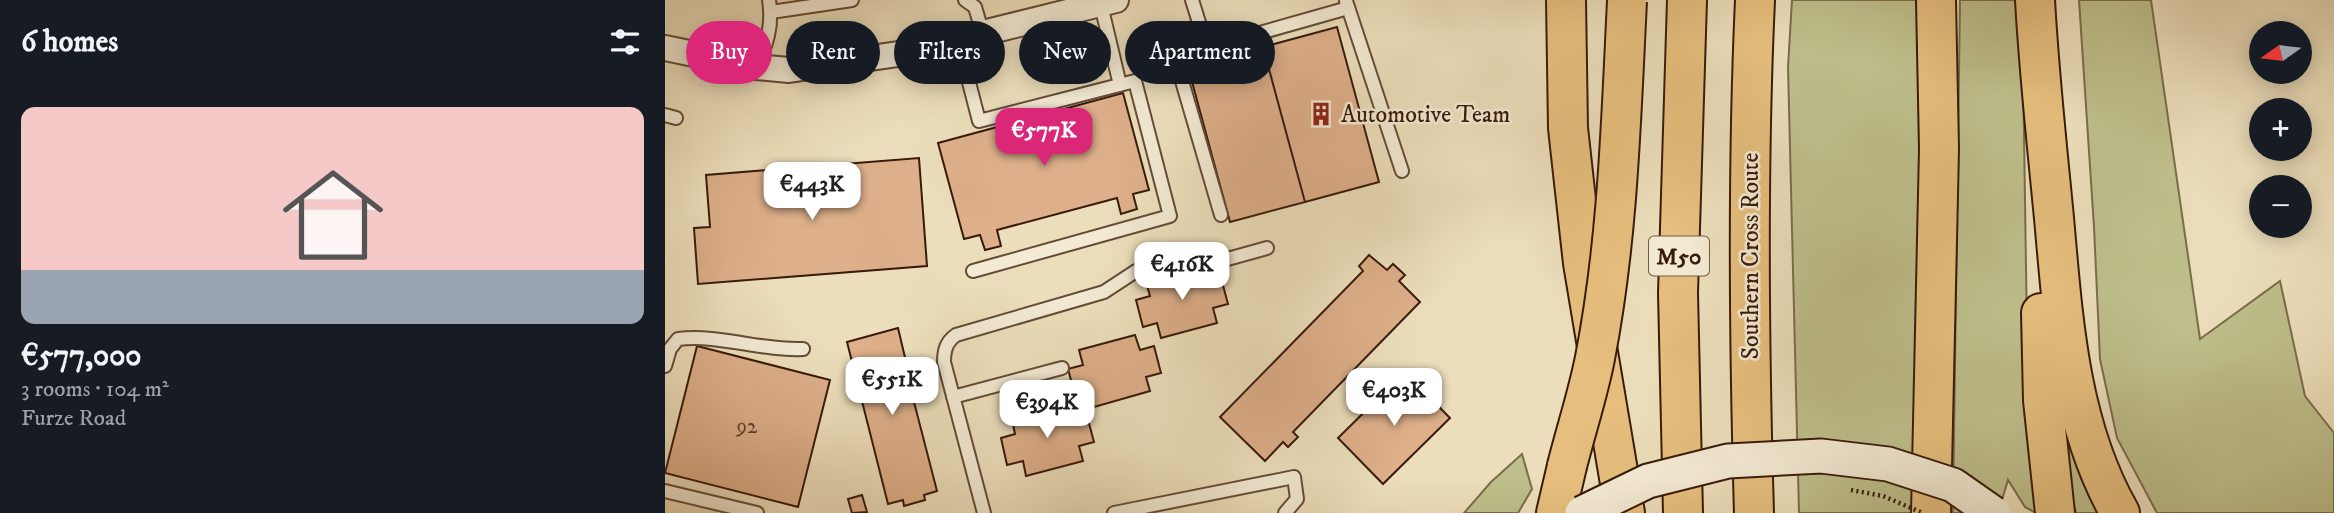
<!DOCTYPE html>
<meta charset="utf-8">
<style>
:root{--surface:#171b24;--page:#20242c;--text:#f1f3f6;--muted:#9ea1a6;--line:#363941;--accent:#db2777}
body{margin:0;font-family:"IM FELL DW Pica",serif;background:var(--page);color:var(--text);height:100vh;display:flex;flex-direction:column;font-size:26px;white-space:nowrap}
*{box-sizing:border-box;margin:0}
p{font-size:23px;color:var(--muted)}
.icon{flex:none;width:38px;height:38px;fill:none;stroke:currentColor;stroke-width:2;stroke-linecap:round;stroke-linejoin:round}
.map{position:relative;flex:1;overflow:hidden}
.side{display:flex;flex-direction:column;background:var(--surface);width:665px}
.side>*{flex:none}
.banner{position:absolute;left:21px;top:21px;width:665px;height:63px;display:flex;gap:14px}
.needle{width:46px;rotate:256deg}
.fabs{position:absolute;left:1584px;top:21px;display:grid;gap:14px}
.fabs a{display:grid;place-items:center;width:63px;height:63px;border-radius:50%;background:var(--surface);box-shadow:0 4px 18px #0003;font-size:35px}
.price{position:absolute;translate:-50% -60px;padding:0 16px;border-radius:14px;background:#fff;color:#222;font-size:23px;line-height:46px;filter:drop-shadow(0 2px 4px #0008)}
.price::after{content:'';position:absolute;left:50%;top:42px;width:21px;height:16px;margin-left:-10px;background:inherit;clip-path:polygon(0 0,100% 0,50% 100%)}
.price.active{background:var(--accent);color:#fff}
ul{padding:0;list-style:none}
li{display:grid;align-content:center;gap:14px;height:371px;padding:0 21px}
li+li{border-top:2px solid var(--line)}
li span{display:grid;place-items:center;height:217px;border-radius:14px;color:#555}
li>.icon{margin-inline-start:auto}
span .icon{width:126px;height:126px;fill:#fffc;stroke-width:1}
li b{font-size:30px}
h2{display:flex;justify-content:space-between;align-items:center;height:84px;padding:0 21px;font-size:30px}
.chip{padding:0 24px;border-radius:32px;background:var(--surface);box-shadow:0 4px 18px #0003;font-size:24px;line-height:63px}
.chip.active{background:var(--accent);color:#fff}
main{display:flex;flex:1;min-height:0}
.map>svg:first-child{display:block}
</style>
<main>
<section class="side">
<h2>6 homes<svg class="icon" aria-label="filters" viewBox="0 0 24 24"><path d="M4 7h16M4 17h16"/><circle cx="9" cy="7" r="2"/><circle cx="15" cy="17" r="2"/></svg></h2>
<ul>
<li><span style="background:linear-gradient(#f6c9c9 75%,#9aa5b1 0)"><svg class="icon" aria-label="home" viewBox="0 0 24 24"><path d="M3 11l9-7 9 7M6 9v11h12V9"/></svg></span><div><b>€577,000</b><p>3 rooms · 104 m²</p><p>Furze Road</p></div></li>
</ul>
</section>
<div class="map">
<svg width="1669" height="513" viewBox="0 0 1669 513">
<rect width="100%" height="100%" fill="#ecdebb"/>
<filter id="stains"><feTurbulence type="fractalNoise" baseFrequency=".00286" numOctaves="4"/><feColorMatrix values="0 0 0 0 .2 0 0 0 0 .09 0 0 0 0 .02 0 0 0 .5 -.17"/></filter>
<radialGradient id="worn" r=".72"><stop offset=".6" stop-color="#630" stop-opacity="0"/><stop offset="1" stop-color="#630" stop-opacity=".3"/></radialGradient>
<path fill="#bebf8c" stroke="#7b6c4c" stroke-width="2" d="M1127,0H1258L1252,513H1134L1123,67Z
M1295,0H1357L1362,334L1371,513L1360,507L1343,480L1333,513H1288Z
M1414,0H1486L1535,339L1615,281L1640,396L1669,433V513H1492L1452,438L1435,359L1429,227Z
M1398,419L1446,513H1411L1405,491Z
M857,454L867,489L853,513H799L826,482Z"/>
<path fill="#ddaf8a" stroke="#381a0b" stroke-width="2" d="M672,27L714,182L640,202L598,47Z
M598,47L640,202L565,222L523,67Z
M458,93L484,190L468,194L472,209L456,214L452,198L332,230L336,246L320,250L315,235L299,239L273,143Z
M254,158L262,266L33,284L29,228L45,227L41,175Z
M704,255L722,270L728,264L740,275L734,281L755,302L628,432L633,437L623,447L618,442L600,461L555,417L698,271L694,266Z
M538,267L542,282L556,278L563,304L548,308L552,323L496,338L492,323L478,327L471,300L485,296L481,282Z
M233,328L243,370L241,371L272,491L259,495L260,500L239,506L238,500L223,504L182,342Z
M470,335L475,350L489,346L496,373L481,377L485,391L429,407L425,391L410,395L403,369L418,365L414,350Z
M32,346L165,380L133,507L0,473Z
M740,372L785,418L718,484L673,438Z
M403,405L407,420L422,416L429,442L414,446L418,461L361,476L358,461L342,465L336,438L350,434L347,419Z
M197,495L202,512L187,513L183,499Z"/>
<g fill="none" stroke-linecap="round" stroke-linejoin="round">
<g stroke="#654b37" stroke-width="16">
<path id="service" d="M300,0L310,7L318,34
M527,0L542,48
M681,1L737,171
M436,5L455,85
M106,12L187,0
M293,40L314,121L470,81L505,216L308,271
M91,67C102,45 108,25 104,0
M0,115L11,118
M556,215L510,57L683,8
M0,366L5,349L13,339C55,334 96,351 138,349
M288,397L397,368
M0,491L92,513
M319,513L279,362C279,351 281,342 291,335L439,292L471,271L521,254L539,255L559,260L602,248
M449,513L629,477L632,499L620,513"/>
</g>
<g stroke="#654b37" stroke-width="28">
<path id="minor" d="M0,48L91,67L124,70L233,54L451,0"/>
</g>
<g stroke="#381a0b" stroke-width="42">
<path id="motorway" d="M901,0L903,128L918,263L960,513
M1370,0C1374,73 1382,146 1389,218C1398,318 1404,424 1455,513
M1376,313L1378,400L1390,513
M891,513L902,466
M1018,513L1013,293L1022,0
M1089,513C1084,342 1082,171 1090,0
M1266,513L1274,149L1271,0"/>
</g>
<use href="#service" stroke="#f3ead3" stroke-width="12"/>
<use href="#minor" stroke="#f3ead3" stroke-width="24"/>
<use href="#motorway" stroke="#e6bf7e" stroke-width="38"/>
<g stroke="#381a0b" stroke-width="37" stroke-linecap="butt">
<path id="secondary-bridge" d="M917,513L983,481L1063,461L1156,456L1223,464L1288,485L1328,513"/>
</g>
<g stroke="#381a0b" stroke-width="42" stroke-linecap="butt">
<path id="motorway-bridge" d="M902,466C911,430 923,394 930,358C953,240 956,121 962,1"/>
</g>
<path stroke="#381a0b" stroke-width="4.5" stroke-dasharray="2 3.5" stroke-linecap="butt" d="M1186,490L1218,496L1258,513"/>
<use href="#secondary-bridge" stroke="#f3ead3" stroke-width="33"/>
<use href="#motorway-bridge" stroke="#e6bf7e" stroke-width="38"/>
</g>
<defs>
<g id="building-bare" transform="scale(1.89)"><path d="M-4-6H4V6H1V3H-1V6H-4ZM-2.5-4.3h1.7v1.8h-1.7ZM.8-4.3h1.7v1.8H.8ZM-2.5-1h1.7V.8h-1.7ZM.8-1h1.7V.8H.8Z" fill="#8f2418" stroke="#f3ead3" stroke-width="2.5" paint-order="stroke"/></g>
</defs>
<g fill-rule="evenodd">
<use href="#building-bare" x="656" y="114"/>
</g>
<g text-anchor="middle" stroke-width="5" stroke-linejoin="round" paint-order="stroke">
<g font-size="21" fill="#613f2b">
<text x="82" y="433">92</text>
</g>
<rect fill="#f3ead3" stroke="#705847" stroke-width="2" x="984" y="236.5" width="60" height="39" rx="5"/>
<g font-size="23" font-weight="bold" fill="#381a0b">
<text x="1014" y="264">M50</text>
</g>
<g font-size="24" fill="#381a0b" stroke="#f3ead3" text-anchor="start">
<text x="676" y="122">Automotive Team</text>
</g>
<g font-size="24" fill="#381a0b" stroke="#f3ead3">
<text transform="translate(1085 256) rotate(-90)" y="8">Southern Cross Route</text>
</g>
</g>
<rect width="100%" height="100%" filter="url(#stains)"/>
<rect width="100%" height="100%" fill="url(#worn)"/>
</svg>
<div class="fabs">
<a><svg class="needle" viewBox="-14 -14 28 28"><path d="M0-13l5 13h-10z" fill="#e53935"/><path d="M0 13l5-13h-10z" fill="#9ea1a6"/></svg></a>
<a>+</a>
<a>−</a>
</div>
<b class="price active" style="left:379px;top:168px">€577K</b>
<b class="price" style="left:147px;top:222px">€443K</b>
<b class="price" style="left:517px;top:302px">€416K</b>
<b class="price" style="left:227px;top:417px">€551K</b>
<b class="price" style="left:729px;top:428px">€403K</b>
<b class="price" style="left:382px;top:440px">€394K</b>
<div class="banner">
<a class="chip active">Buy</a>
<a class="chip">Rent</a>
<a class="chip">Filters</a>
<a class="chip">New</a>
<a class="chip">Apartment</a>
</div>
</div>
</main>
